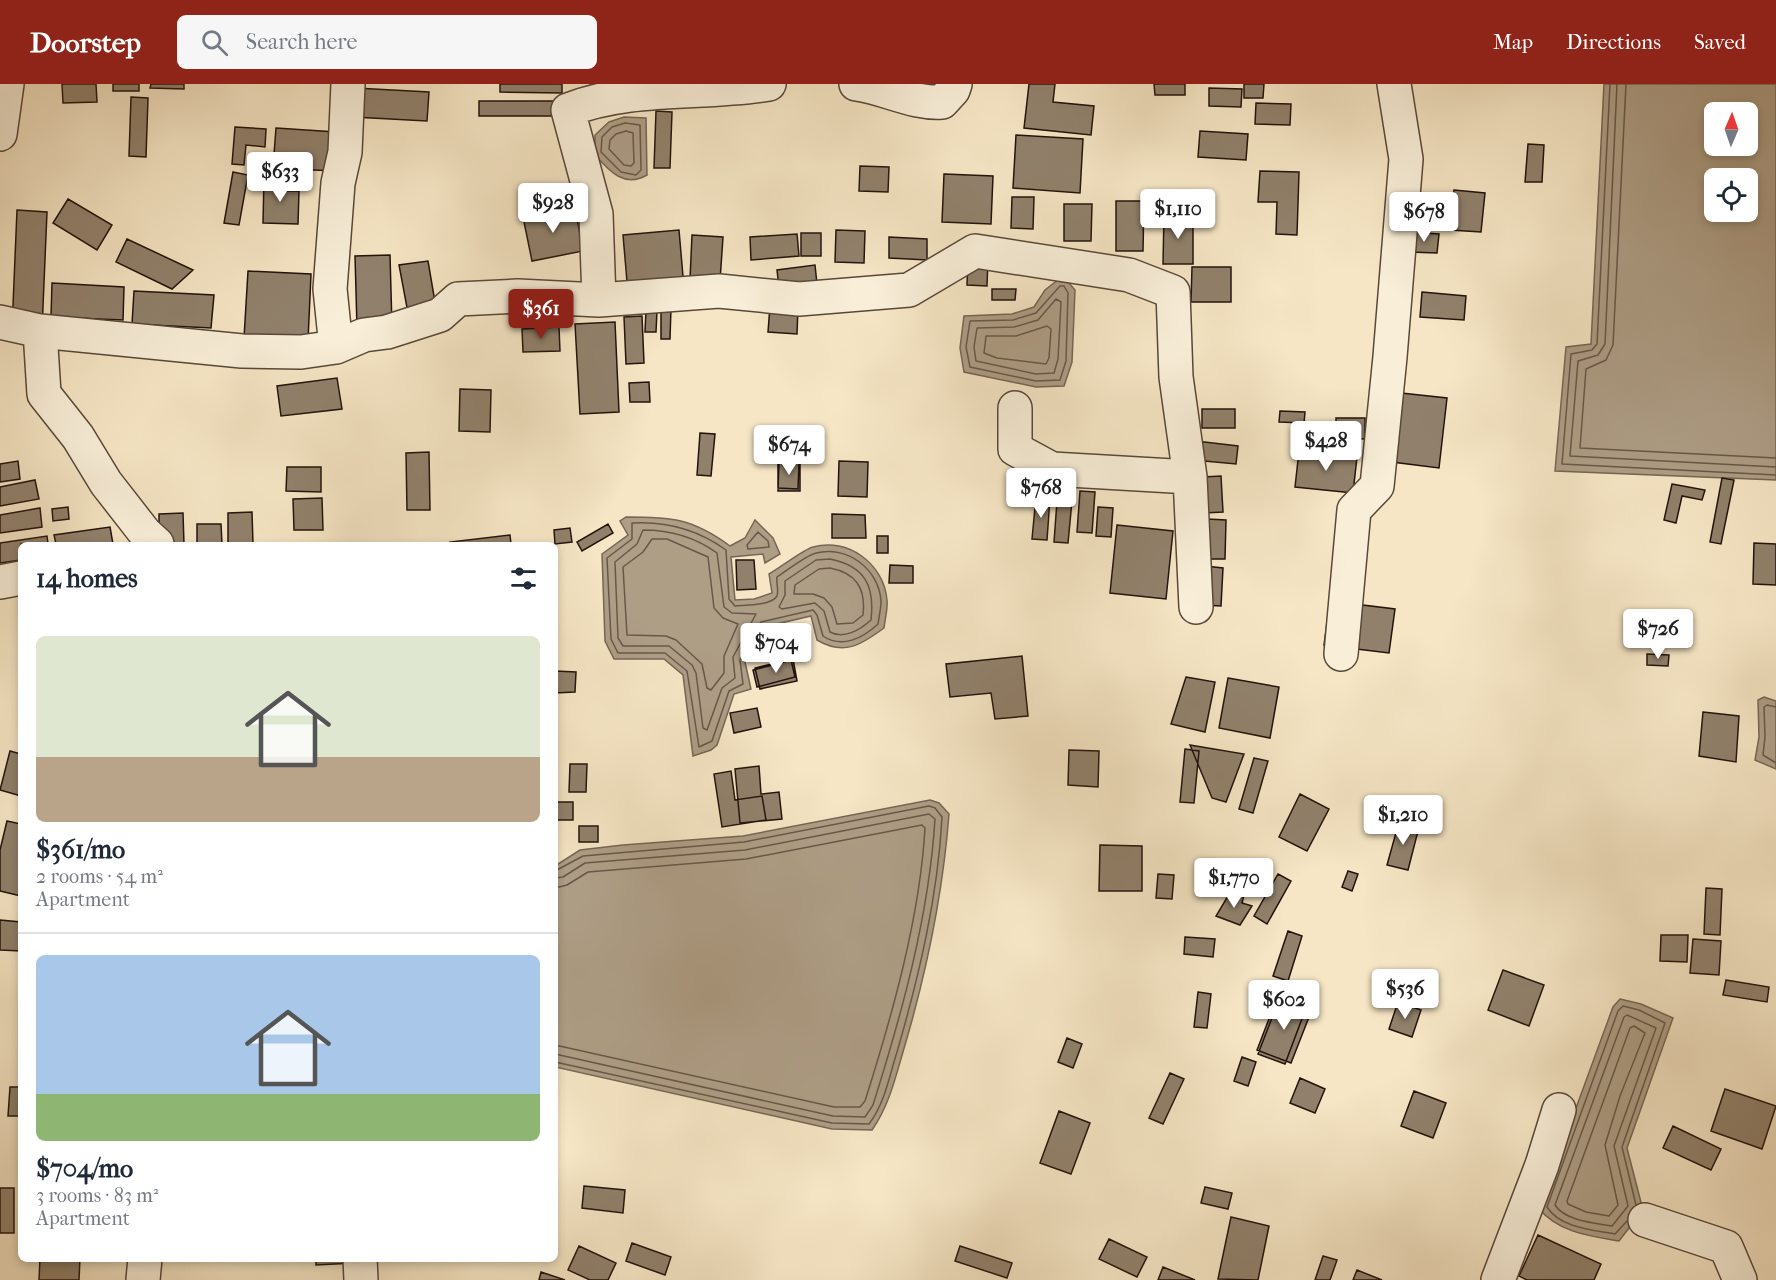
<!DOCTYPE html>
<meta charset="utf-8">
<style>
:root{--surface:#fff;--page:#f6f6f7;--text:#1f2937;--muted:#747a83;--line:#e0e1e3;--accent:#8f2418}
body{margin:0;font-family:"IM FELL French Canon",serif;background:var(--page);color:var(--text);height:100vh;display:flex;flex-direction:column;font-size:22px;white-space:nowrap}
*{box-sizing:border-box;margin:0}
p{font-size:20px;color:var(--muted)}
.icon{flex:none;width:33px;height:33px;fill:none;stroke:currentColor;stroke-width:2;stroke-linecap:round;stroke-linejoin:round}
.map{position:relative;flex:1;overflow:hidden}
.side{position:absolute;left:18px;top:458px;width:540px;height:720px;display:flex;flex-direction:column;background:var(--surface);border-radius:9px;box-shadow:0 3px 9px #0003}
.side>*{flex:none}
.needle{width:39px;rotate:2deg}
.controls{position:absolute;left:1704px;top:18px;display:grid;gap:12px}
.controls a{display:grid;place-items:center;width:54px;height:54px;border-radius:9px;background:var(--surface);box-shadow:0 3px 9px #0003;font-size:30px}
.price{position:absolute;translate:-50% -51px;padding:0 14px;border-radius:6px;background:#fff;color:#222;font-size:20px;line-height:39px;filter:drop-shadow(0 2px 3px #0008)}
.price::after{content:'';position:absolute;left:50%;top:36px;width:18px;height:14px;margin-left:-9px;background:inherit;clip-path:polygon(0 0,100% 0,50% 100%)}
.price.on{background:var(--accent);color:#fff}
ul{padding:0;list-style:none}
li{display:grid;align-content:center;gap:12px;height:318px;padding:0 18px}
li+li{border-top:2px solid var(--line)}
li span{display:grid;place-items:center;height:186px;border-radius:9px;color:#555}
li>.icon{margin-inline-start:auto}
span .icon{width:108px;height:108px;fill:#fffc;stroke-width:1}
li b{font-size:26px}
h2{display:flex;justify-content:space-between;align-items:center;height:72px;padding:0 18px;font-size:26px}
header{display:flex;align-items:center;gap:36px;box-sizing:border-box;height:84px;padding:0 30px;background:var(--accent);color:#fff}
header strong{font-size:28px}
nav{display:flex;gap:33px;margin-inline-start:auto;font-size:21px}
.search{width:420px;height:54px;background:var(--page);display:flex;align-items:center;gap:15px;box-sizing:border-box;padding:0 21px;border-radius:9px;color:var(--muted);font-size:22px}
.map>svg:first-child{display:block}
</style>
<header>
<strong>Doorstep</strong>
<div class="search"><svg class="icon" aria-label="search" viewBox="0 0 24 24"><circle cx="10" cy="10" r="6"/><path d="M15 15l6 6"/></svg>Search here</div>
<nav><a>Map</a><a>Directions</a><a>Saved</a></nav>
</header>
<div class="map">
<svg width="1776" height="1196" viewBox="0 0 1776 1196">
<rect width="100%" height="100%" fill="#f6e6c5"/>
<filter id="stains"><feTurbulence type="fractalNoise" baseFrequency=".00333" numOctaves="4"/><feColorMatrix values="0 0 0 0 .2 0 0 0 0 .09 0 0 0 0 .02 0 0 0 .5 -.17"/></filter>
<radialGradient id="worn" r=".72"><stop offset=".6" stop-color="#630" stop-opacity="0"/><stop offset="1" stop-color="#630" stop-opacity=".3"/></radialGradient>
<path fill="#ae9e86" stroke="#766655" stroke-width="1.5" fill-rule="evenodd" d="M1604,0H1776V396L1555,387L1566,263L1591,260ZM1714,28H1748V62H1714ZM1714,94H1748V128H1714Z
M624,33L646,34L647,91C625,104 610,88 595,71V51L609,38Z
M1063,192L1075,206L1072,278L1064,302L1036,303L964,288L960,264L964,232L1012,230L1034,223L1045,206Z
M626,433C671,433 692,434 730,462L745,454L755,436L773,454L780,470L765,479L763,470L731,473L735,516L754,515L772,509L769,490C780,484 804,465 813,463C848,453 884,480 887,516C888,524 885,535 884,544C861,561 844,572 817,556L811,532L764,543L745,578L751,605L734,610L717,661L711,666L693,672L683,591L664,575H614L605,557L602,470L628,451L620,437Z
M1764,613L1776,617V685L1755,676L1759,653L1758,616Z
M930,716L939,719L949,730C943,808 927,886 905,961C896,991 890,1020 872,1046L832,1045L555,983V782L580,766L623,761L743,752Z
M1620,915L1641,920L1673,934L1627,1064L1643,1126L1619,1157C1590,1152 1560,1149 1539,1125L1613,923Z"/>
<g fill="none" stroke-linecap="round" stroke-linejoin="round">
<path stroke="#685849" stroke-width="1.5" d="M1610,0L1597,260L1592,266L1571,270L1562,380L1776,391
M1617,0L1605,260L1598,271L1578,277L1570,372L1776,383
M1626,0L1613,261L1606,276L1586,285L1580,364L1776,374
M625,39L640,41L641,86L636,91L621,88L601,68L602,53L612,43Z
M626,47L633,49L634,79L631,82L624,81L609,65L610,56L616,50Z
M1060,202H1064L1068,209L1066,277L1060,296L1036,297L970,283L966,263L970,237L1013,236L1036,229Z
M1056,215L1061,218L1058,275L1054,289L1036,290L976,277L974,263L977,244L1014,243L1038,236Z
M1047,242L1051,245L1049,274L1046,280L997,274L984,269L986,252H1016Z
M632,439C667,437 697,445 726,466L729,515L735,522C745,521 771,522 777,512C779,507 776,498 777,493C786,487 807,471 816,469C847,461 879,485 881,517C881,524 879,533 878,540C863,554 842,565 823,552L817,531L813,526L761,538L748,557L740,576L743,600L729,607L712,657L699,663L687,587L665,569H618L611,555L607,474L632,455Z
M643,446C670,446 695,453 717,469L724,523L732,529L756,530L733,573L735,594L722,604L707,646L703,644L696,589L692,581L669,562H623L618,554L615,478L637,460Z
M758,448L768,457L769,463L748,465L747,461Z
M652,455H667L708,473L714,524L723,534L738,540L724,572V589L711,606L707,604L702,580L676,556L666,552L627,551L623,483L643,468Z
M830,475C865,482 875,502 871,536C861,545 844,556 830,548L824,527L815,519L782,525L779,523L785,511V497L816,476Z
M830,484C856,489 866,504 863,531L853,539L837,540L832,523L824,514L813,510H794L795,501L819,485Z
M1776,623L1767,621L1764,623L1765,653L1763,671L1776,679
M555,787L583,772L744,758L929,722L935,724L942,733C938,812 919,892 897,968C889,993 885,1019 869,1040L832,1039L555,978
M555,794L563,793L585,779L745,766L929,730L935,735C929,832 902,929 873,1021L865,1033L833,1032L555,970
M555,804L567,801L588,788L746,775L922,741L925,744C920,833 892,932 865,1017L860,1023H834L555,961
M1627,931L1656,944L1614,1062L1628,1122L1612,1142C1595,1139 1565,1137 1555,1121L1624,933Z
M1634,942L1645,949L1620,1012L1605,1061L1618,1121L1609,1132L1586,1128L1568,1120L1567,1117L1630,944Z
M1628,1136L1615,1150C1593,1146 1560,1144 1547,1123L1618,927L1623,922L1639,926L1665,939L1622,1063L1636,1121"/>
</g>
<path fill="#91816c" stroke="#23130c" stroke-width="1.5" d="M62,0H96L97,18L63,19Z
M113,0H139V7H113Z
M151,0H184V5L150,4Z
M500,0H562V9L500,8Z
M1029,0H1055L1053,18L1094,22L1091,51L1024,44Z
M1154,0H1185V11H1155Z
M1244,0H1264L1263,14H1244Z
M355,4L429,8L427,37L353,33Z
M1209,4L1242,5L1241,23L1209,22Z
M131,13L148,14L146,73L129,72Z
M479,17H562V32H479Z
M1256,19L1291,20L1290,41L1255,40Z
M656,27L672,28L670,84H654Z
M235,43L266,45L265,63L246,61L244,81L232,80Z
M276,44L336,48L334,87L273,84Z
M1200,47L1248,50L1246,76L1198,73Z
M1016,51L1083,55L1080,109L1013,104Z
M1528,60L1544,61L1542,98H1525Z
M860,82L889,83L888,108L859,107Z
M1260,87L1299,88L1297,151L1276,150L1277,118H1258Z
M233,88L248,91L239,141L224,139Z
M944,90L993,92L991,140L942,138Z
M264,93L285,94V107H299L298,140L263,139Z
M1454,106L1485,109L1481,148L1450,146Z
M1012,113H1034L1033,145L1011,144Z
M68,115L112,141L97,166L53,139Z
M1116,117H1144L1143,167H1116Z
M1064,120H1092L1091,157H1064Z
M575,123L583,167L532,177L523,133Z
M17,126L47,128L42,246L12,245Z
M1164,131H1193V180H1163Z
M679,146L684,204L628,209L623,151Z
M836,146L865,147L864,179L835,178Z
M1410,148L1439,150L1437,169L1409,168Z
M801,149H821V172H801Z
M797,150L799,172L751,176L750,153Z
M692,151L723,153L720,197L690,195Z
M889,153L927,155V176L889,174Z
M127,155L193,186L172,205L116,178Z
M390,171L392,242L357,243L355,172Z
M968,174H988L987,202L967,201Z
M428,177L436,224L408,229L399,181Z
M815,181L817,200L779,204L777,186Z
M1192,183H1231V218H1191Z
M248,187L311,190L308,257L244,254Z
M52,199L124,203L123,236L51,233Z
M992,205H1016L1015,216H992Z
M134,207L214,211L211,244L132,240Z
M1422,208L1466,212L1464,236L1420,233Z
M770,222L798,223L797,250L768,248Z
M661,223L671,224L670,255H661Z
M646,226L657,227L656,248H645Z
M642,232L644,279L626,280L624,233Z
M615,238L619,328L580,330L575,240Z
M559,243L560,267L523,268L522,245Z
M337,294L342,325L281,332L277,302Z
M649,298L650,318H630L629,299Z
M460,305L491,306L490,348L459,347Z
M1401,309L1447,314L1439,384L1392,378Z
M1202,325H1235V344H1202Z
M1280,327L1305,328L1304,339L1279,338Z
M1336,334H1365V355L1336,354Z
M700,349L715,350L711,392L697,391Z
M800,357H820V372H800Z
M1196,357L1238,362L1236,380L1194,376Z
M1299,367L1357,373L1353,409L1295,403Z
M429,368L430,426H407L406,369Z
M779,376L800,377V407H778Z
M18,377L20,395L0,398V380Z
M778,377L799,378L798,405L778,404Z
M839,377L868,378L867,413L838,412Z
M287,383H321V408L286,407Z
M1221,392L1223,428L1204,429L1203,393Z
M1722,394L1734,396L1721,460L1710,458Z
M35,396L39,415L0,422V403Z
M1672,400L1705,406L1702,416L1682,412L1676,439L1664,436Z
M1080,407L1095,408L1092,449L1077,448Z
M1036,413L1050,414L1047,456L1032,455Z
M322,414L323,446H294L293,415Z
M1057,417H1072L1068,459L1054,458Z
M68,423L69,435L53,437L52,425Z
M1098,423L1113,424L1111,453L1096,452Z
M40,424L42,443L0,449V431Z
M252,428L253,460H228V429Z
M183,429L184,460H159V430Z
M832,430L865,431L866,454H832Z
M1207,435L1226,436L1225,475H1206Z
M197,440H221L222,460H197Z
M608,440L613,449L582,467L577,458Z
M1117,441L1173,447L1166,515L1110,509Z
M110,443L113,460H56L54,451Z
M570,444L572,458L555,460L554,446Z
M510,451L511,460H451L450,458Z
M47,452L48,460H21V476L0,479V459Z
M877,452H888V469H877Z
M1754,459L1776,460V501L1753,500Z
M736,476H754L756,505L737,506Z
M890,481L913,482V499H889Z
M1205,482L1223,484L1221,522L1203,521Z
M1330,517L1395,525L1389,569L1324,561Z
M1644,530L1670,531L1669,546H1644Z
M797,543L803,559L765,572L759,556Z
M1646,548L1654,549L1653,563L1645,562Z
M1647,570L1669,571L1668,582L1647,581Z
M1022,572L1028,632L995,635L991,609L950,613L946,580Z
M793,575L797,597L760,605L755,584Z
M791,576L795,593L757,603L753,586Z
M555,587L576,588L575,608L555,609Z
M1186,593L1215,598L1205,648L1171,640Z
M1228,594L1279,603L1270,654L1219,644Z
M757,624L761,643L734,649L730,629Z
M1703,628L1739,632L1736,678L1699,672Z
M1190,661L1244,670L1226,718L1212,714Z
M1185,665L1199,667L1194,719L1180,718Z
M1069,666L1099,667L1098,703L1068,701Z
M10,667L21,670V712L0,706Z
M1254,674L1268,677L1253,729L1239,725Z
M570,680H587L586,708H569Z
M759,682L761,710L779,708L782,735L740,739L735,685Z
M731,687L735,716L762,712L766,736L722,743L714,690Z
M1300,710L1329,725L1307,767L1279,753Z
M555,718H573V736H555Z
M7,737L21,740V812L0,807V766Z
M1399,738L1419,743L1408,786L1387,781Z
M579,742H598V758H579Z
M1100,761L1142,762V807H1099Z
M1348,787L1358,790L1352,807L1342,803Z
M1158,790L1174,791L1172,815L1156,814Z
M1278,790L1291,797L1267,840L1254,832Z
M1706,804L1722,805L1720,851L1704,850Z
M1231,807L1244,811L1242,819L1252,822L1240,841L1216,832Z
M0,836L21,838V867L0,866Z
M1288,847L1302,852L1288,897L1273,892Z
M1661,851H1688L1687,878L1660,877Z
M1185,853L1215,855L1213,873L1184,870Z
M1693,855L1721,857L1719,891L1690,889Z
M1503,886L1544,901L1529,942L1488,926Z
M1726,896L1769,903L1767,918L1723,911Z
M1198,908L1211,910L1207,944L1194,943Z
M1277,914L1311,928L1291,979L1257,966Z
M1398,918L1421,926L1412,953L1389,945Z
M1277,921L1303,932L1285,980L1258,970Z
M1067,954L1082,960L1073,984L1058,978Z
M1242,973L1256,978L1248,1002L1234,997Z
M1170,989L1184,995L1163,1040L1149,1034Z
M1300,994L1325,1005L1315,1029L1290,1019Z
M10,1003H21V1032H8Z
M1725,1005L1776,1022L1762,1065L1711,1047Z
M1414,1007L1446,1019L1433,1054L1401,1042Z
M1059,1027L1090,1039L1071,1090L1040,1079Z
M1673,1042L1721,1065L1711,1086L1663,1064Z
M584,1102L625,1106L623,1129L582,1124Z
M1205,1103L1232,1109L1228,1125L1201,1119Z
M0,1104H14V1149H0Z
M1231,1133L1269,1142L1258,1196L1218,1195Z
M1538,1151L1601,1180L1594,1196H1527L1519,1192Z
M1109,1155L1147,1173L1137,1193L1099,1175Z
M632,1159L671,1173L665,1191L626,1177Z
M579,1162L616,1179L608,1196H590L568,1186Z
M960,1162L1012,1179L1007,1194L955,1177Z
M1323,1172L1337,1176L1330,1196H1315Z
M40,1174H80L79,1196H39Z
M316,1174H353L354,1179L316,1181Z
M1163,1183L1195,1196H1158Z
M1357,1186L1382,1196H1353Z
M541,1188L565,1196H539Z"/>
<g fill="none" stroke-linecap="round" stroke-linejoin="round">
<g stroke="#58483a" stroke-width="36">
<path id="minor" d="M856,0C886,4 913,20 942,18L953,6L955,0
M0,50L7,0
M599,216L719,207L799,215L909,206L975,167L1129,191L1173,208L1176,293L1190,393L1196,523
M0,238L40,247L44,310L78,353L106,399L145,449L157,460
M40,247L242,267L301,268L336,263L364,251L387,248L440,231L458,215L518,212L599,216L596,130L568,26C632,1 702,11 769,0
M336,263L330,205L338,99L345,68L348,0
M1015,324V365L1052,385L1190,393
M0,498L21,494
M1341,570L1354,426L1377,402L1390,273L1406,75L1394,0
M1645,1136L1726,1163L1740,1196
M360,1174L361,1196
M143,1196L145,1174
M1498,1196L1542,1081L1559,1026"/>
</g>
<use href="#minor" stroke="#f9efd9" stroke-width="33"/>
</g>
<rect width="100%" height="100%" filter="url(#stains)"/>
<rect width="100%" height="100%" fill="url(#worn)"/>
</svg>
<div class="controls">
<a><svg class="needle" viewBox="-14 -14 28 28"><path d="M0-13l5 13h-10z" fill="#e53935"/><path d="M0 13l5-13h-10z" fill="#747a83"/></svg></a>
<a><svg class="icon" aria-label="locate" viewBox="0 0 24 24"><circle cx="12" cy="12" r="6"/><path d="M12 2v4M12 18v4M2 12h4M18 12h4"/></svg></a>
</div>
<b class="price" style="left:280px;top:119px">$633</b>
<b class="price" style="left:553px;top:150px">$928</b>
<b class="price" style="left:1178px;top:156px">$1,110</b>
<b class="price" style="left:1424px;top:159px">$678</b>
<b class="price on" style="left:541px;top:256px">$361</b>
<b class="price" style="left:1326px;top:388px">$428</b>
<b class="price" style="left:789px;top:392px">$674</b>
<b class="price" style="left:1041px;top:435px">$768</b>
<b class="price" style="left:1658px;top:576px">$726</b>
<b class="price" style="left:776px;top:590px">$704</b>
<b class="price" style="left:1403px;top:762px">$1,210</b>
<b class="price" style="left:1234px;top:825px">$1,770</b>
<b class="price" style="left:1405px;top:936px">$536</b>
<b class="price" style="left:1284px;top:947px">$602</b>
<section class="side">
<h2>14 homes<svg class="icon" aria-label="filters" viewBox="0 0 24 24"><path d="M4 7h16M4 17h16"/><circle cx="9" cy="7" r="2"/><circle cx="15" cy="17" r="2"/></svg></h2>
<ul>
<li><span style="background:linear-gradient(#dfe7d0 65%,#b9a48a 0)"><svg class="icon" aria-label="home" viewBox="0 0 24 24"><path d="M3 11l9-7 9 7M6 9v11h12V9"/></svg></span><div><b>$361/mo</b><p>2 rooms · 54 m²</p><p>Apartment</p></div></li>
<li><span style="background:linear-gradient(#a9c7e8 75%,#8fb573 0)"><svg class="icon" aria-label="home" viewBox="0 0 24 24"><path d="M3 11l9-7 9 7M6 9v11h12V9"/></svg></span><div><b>$704/mo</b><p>3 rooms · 83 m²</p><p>Apartment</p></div></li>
</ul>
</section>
</div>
